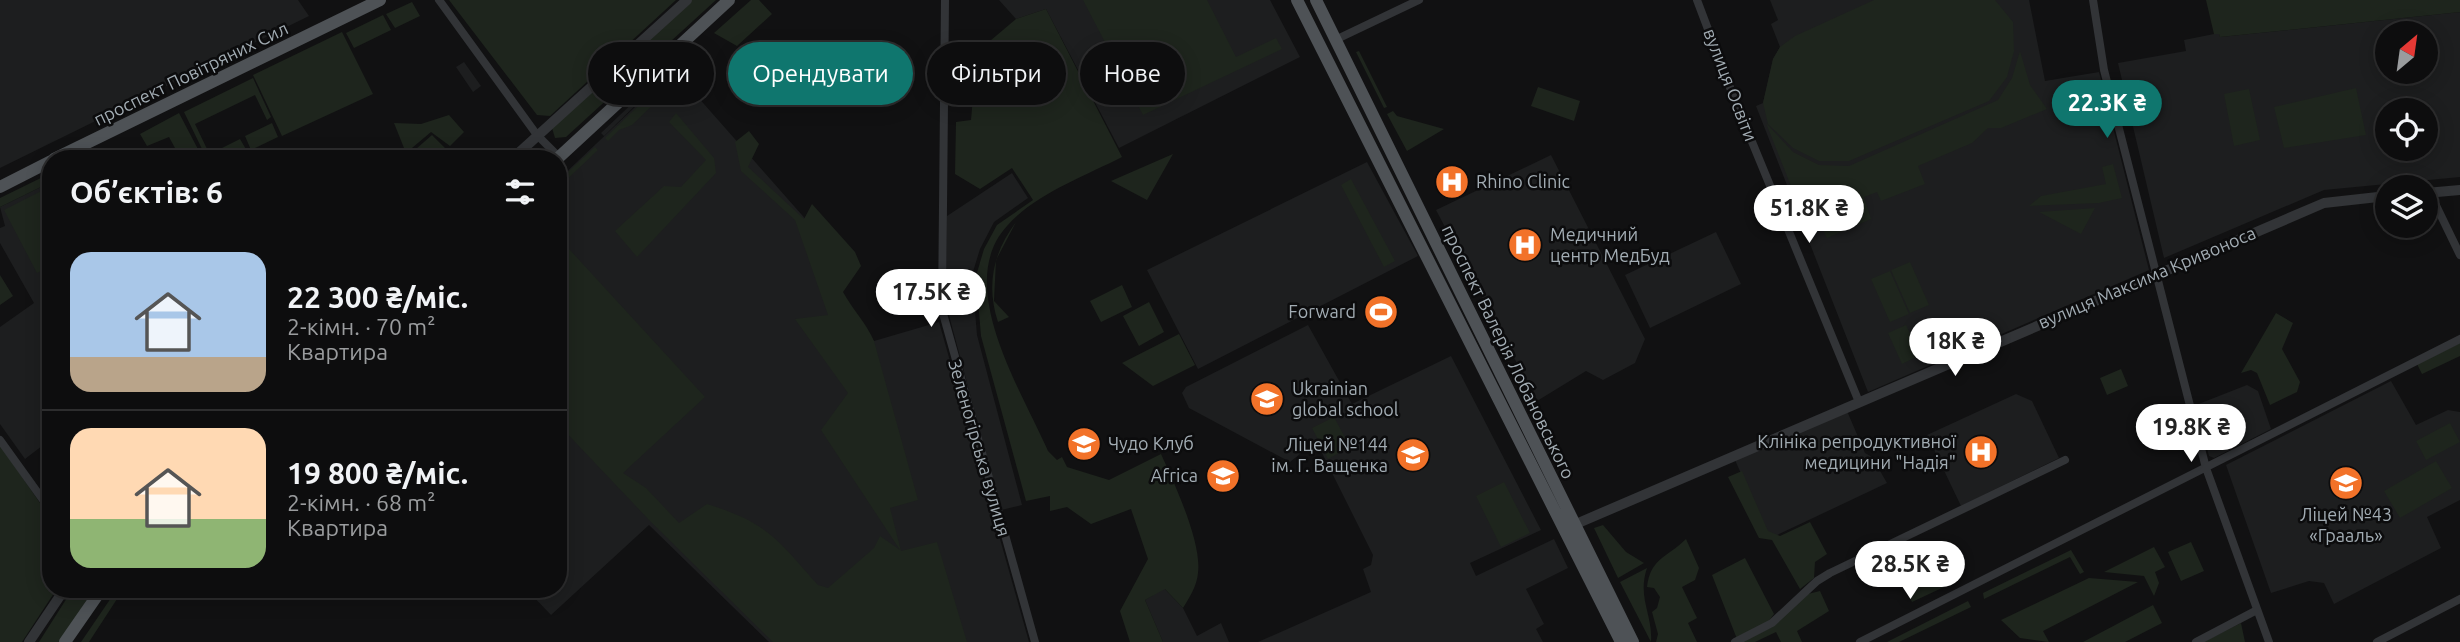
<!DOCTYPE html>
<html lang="uk">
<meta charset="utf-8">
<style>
:root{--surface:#0d0d0e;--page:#1b1b1c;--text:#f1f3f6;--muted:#9a9c9e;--line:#2d2d2e;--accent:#0f766e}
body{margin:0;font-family:Ubuntu,sans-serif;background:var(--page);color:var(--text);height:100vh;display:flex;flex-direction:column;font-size:26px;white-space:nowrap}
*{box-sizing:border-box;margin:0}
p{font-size:23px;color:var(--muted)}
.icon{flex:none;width:38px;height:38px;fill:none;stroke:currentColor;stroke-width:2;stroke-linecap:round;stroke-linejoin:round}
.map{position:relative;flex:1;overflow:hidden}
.details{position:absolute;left:42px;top:150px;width:525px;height:448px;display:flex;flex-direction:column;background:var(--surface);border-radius:28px;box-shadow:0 4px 18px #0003,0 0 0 2px var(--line)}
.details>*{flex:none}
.guide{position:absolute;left:588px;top:42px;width:665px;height:63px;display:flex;gap:14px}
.needle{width:46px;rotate:29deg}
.controls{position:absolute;left:2375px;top:21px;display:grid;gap:14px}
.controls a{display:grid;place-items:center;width:63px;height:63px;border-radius:50%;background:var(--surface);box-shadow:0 4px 18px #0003,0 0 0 2px var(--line);font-size:35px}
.price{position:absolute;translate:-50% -60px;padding:0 16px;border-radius:24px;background:#fff;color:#222;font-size:23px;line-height:46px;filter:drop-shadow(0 2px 4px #0008)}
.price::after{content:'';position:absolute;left:50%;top:42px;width:21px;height:16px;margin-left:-10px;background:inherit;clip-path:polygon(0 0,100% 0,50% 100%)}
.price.current{background:var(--accent);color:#fff}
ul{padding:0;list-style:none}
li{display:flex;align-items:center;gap:21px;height:175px;padding:0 28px}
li+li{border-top:2px solid var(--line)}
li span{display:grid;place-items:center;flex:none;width:196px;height:140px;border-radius:21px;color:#555}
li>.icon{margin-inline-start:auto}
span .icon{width:84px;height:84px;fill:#fffc;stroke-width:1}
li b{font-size:30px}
h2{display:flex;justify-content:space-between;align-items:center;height:84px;padding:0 28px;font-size:30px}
.pill{padding:0 24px;border-radius:32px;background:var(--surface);box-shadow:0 4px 18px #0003,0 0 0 2px var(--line);font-size:24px;line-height:63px}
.pill.current{background:var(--accent);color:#fff}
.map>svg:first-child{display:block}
</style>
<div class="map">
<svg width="2460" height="642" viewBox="0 0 2460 642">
<rect width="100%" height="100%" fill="#111112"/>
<path fill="#1d1e1f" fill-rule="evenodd" d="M0,0H298L309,16L0,168Z
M999,0H1270L1300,57L1119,148L1046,9L1016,19Z
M1770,0H2029L2045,81L2099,72L2149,270L1868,392L1756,106L1763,103L1773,59L1780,47L1771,24L1778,20Z
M2460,12V177L2324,190L2164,258L2118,63L2186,51L2184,40L2219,33L2220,37ZM2387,33H2426V72H2387ZM2387,110H2426V149H2387Z
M464,62L481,86L473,92L456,67Z
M674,70L847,266L836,293L874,341L939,322L1029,642H769L649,525L551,615L527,590H558V180Z
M640,96L643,98L604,136L601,133Z
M1551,155L1645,339L1635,363L1603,380L1586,371L1537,401L1436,210Z
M1367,162L1418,256L1198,369L1147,270Z
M1012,173L1028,198L994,222L980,249L972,275L977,335L1022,505L1001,510L946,304L947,216Z
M51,182V439L25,459L0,424V327L34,303L0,243V228L5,226L0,207Z
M1716,232L1741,284L1650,328L1625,275Z
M1308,325L1352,404L1451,356L1541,530L1470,563L1476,576L1554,539L1568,568L1526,589L1544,624L1536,629L1543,642H1258L1371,592L1363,569L1371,565L1373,555L1316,441L1290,462L1189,408L1182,393L1186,387Z
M2391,381L2416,425L2448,410L2460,412V500L2427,517L2441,548L2334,604L2324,583L2309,581L2271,593L2226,465Z
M2247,385L2258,391L2271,429L2214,458L2209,456L2196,405Z
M2016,394L2032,401L2059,458L1961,506L1927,435Z
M1847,411L1865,453L1872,457L1887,483L1775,536L1767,532L1735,460Z
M1164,588L1183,608L1197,636L1221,623L1229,642H1163L1145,600Z"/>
<path fill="#1e251d" d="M449,0H676L550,116L537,115Z
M691,0H716L566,137L555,138L552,128Z
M751,0H759L772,14L737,46L714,33Z
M1083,0H1207L1236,57L1276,38L1282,49L1143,115Z
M1874,0H1995L2013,22L2014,51L2007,77L1989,101L1849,161H1819L1793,148L1768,124L1763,103L1773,59L1780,47L1795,36Z
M2206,0H2460V12L2220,37L2219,34H2214Z
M412,2L420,16L395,28L386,14Z
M1046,9L1122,157C1085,176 1035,194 1007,226C953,285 1022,391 1048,451L1057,460L1062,457L1067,467L1109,480L1161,454C1174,483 1202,542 1198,573C1197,586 1189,598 1183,608L1165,589L1145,600L1163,642H1130L1120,611L1148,559L1131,509L1091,524L1067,507L1050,511V496L1026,501L981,336L976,276L984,249L997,225L1033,200L1012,168L980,189L955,174L956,122L971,120L977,52L1016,19Z
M383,15L391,30L354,48L346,33Z
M342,32L373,94L282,136L253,75Z
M1359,51L1387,107L1384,108L1356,52Z
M2020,51L2030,85L2047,109L2001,128H1988L1972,143L1918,166L1925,184L1881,201L1877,192L1864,197L1871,219L1827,238L1822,228L1810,234L1766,123L1793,152L1819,165L1849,166L1998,100L2012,78Z
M253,78L271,117L267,120L255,95L195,124L207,149L203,151L184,112Z
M1538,87L1580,101L1574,121L1531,106Z
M2356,88L2366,135L2284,148L2274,107Z
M656,89L662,96L632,125L619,130L608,141L605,138Z
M2249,89L2260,140L2234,146L2224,94Z
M1393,111L1397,116L1444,129L1407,151L1387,114Z
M179,113L200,153L181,159L169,137L147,146L140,134Z
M676,113L714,158L716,173L637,257L615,231L664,186L681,187L706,160L669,122Z
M449,115L464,132L450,146L431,132L406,153L394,123L421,124Z
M272,123L278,137L251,150L245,136Z
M749,131L759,144L748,167L804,219L812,204L855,252L861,266L843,292C853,310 866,323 874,341L918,500L890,508L901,551L937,542L967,642H773L651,522L558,424V237L705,397L623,473L646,488L679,523L707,504C768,523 777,539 818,585L828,588L874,548L880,536L900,550L821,430L848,393L795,319L828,315L795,220L741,171L735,142Z
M432,135L447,150L437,159H410L408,156Z
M240,139L247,151L232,159H210L208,155Z
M595,147L598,150L560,186L558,181Z
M1173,154L1147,200L1111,181Z
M2113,164L2122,198L2099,203L2029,206L2041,196L2106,184L2102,167Z
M51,173V182L0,207V198Z
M1351,179L1395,261L1384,267L1341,185Z
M51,186V266L37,273L4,210Z
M2095,208L2081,234L2039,212Z
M1016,222L996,260L994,301L1009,317L998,322C986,285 993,253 1016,222Z
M1910,262L1929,305L1910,313L1891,270Z
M1890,271L1909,314L1890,322L1871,279Z
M0,275L13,296L0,305Z
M1122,285L1132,307L1101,322L1090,301Z
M1149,302L1164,332L1139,346L1123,316Z
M2276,313L2293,323L2282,349L2300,382L2297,392L2270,405L2257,373L2251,370L2241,373Z
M1906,325L1920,355L1902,364L1888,333Z
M1179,334L1195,365L1153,386L1122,363Z
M2460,343V356L2422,374L2417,364Z
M2121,369L2128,386L2107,395L2100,378Z
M1334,417L1350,447L1328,459L1312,428Z
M2450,423L2460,442L2426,460L2416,441Z
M0,445L51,519V590H56L22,642H0Z
M2436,461L2452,488L2400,518L2384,491Z
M1742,471L1768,531L1780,536L1810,522L1827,554L1815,562L1814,578L1800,589L1772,540L1759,538L1728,477Z
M1504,482L1530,533L1501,547L1476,496Z
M1603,525L1626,552L1644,563L1618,578L1594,528Z
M1686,539L1699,568L1695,580L1682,587L1697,618L1688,623L1697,642H1656L1658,634L1652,612L1657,608L1660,597L1654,588L1647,587C1651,557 1667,558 1686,539Z
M2191,542L2204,571L2181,581L2168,552Z
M2154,547L2165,567L2155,572L2159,583L2154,596L2144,576L2104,572Z
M2071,550L2084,572L2080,574L2070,557L1984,599L1983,593Z
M1745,558L1774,614L1768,622L1737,639L1712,575Z
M1647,568C1637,598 1653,614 1651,642L1620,582Z
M1937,572L1944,587L1912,602L1905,588Z
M2089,578L2138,582L2043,631L2049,642L2020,638L2001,620Z
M72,590H93L60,642H39Z
M1820,591L1829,611L1797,631L1802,642H1781L1776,632L1755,642H1741L1772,627L1808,594Z
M113,595L117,599L89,642H81Z
M1968,601L1971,607L1899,642H1887Z
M2153,605L2162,623L2125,642H2083Z
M2241,623L2245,642H2203Z"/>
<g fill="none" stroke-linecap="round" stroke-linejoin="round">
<path stroke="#323437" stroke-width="8" d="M439,0L537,135L559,157
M945,0L942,310L1035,642
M1697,0L1734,98L1859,402
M2093,0L2104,70L2206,468L2269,642
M1335,40L1419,0
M2430,193L2460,255
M0,440L51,511
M1735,642L1772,623L1817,581L1830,573L2065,460
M1860,642L2460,339
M2196,642L2257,610
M2377,642L2460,599"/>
<path stroke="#323437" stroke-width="10" d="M512,159L687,0
M2426,193L2460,190
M1569,527L2324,203L2387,196
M29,642L64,590"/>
<path stroke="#4e5256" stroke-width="12" d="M1297,0L1621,642
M1316,0L1633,642
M54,159L380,0
M557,159L729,0
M0,187L51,161
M65,642L101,590"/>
</g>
<defs>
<g id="hospital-disc" transform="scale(1.75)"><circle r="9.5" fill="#f27229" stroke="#0c0c0d"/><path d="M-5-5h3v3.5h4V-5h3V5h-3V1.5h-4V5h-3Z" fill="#fff"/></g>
<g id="stadium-disc" transform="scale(1.75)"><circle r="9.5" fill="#f27229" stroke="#0c0c0d"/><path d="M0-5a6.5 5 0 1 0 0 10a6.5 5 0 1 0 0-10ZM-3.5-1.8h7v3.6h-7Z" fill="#fff"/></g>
<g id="school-disc" transform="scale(1.75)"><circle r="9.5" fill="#f27229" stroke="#0c0c0d"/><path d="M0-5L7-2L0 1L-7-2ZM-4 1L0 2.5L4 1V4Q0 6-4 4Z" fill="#fff"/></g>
</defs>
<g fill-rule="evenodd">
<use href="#hospital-disc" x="1452" y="182"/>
<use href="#hospital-disc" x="1525" y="245"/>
<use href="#stadium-disc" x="1381" y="312"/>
<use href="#school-disc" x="1267" y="399"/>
<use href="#school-disc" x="1084" y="444"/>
<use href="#hospital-disc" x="1981" y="452"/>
<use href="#school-disc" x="1413" y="455"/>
<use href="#school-disc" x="1223" y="476"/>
<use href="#school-disc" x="2346" y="483"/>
</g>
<g text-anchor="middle" stroke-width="5" stroke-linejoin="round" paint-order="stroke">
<g font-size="18" fill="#a2acb3" stroke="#0c0c0d">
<text transform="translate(191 74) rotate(-26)" y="6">проспект Повітряних Сил</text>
<text transform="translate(1730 85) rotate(69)" y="6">вулиця Освіти</text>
<text transform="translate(2147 278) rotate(-23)" y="6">вулиця Максима Кривоноса</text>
<text transform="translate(1508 352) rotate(64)" y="6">проспект Валерія Лобановського</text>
<text transform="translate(979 448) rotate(74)" y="6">Зеленогірська вулиця</text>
</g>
<g font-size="18" fill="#a2acb3" stroke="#0c0c0d" text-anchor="start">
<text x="1476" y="188">Rhino Clinic</text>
<text x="1550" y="241">Медичний<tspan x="1550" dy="21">центр МедБуд</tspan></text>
<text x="1356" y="318" text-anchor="end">Forward</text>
<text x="1292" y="395">Ukrainian<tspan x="1292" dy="21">global school</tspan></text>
<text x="1956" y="448" text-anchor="end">Клініка репродуктивної<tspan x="1956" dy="21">медицини "Надія"</tspan></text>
<text x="1108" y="450">Чудо Клуб</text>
<text x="1388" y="451" text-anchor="end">Ліцей №144<tspan x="1388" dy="21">ім. Г. Ващенка</tspan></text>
<text x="1198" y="482" text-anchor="end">Africa</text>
<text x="2346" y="521" text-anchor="middle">Ліцей №43<tspan x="2346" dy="21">«Грааль»</tspan></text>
</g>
</g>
</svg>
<div class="controls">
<a><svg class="needle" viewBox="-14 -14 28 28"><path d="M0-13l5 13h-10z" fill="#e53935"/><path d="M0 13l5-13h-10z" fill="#9a9c9e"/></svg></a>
<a><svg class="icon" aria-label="locate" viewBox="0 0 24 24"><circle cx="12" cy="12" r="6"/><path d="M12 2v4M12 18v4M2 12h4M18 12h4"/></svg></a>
<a><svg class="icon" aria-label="layers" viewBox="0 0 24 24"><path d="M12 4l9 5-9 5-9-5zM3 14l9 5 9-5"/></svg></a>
</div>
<b class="price current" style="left:2107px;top:140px">22.3K ₴</b>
<b class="price" style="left:1809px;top:245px">51.8K ₴</b>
<b class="price" style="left:931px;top:329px">17.5K ₴</b>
<b class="price" style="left:1955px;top:378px">18K ₴</b>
<b class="price" style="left:2191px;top:464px">19.8K ₴</b>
<b class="price" style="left:1910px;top:601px">28.5K ₴</b>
<div class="guide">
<a class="pill">Купити</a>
<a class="pill current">Орендувати</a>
<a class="pill">Фільтри</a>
<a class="pill">Нове</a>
</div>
<section class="details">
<h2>Об’єктів: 6<svg class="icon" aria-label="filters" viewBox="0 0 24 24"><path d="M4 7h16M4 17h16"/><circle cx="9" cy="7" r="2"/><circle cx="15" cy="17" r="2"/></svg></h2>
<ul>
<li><span style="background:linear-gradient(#a9c7e8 75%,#b9a48a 0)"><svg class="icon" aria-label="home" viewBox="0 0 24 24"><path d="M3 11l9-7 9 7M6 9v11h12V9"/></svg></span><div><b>22 300 ₴/міс.</b><p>2-кімн. · 70 m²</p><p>Квартира</p></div></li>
<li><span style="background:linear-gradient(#ffd9b3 65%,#8fb573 0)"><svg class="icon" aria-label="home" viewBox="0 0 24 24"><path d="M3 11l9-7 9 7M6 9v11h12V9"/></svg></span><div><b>19 800 ₴/міс.</b><p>2-кімн. · 68 m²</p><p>Квартира</p></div></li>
</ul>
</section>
</div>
